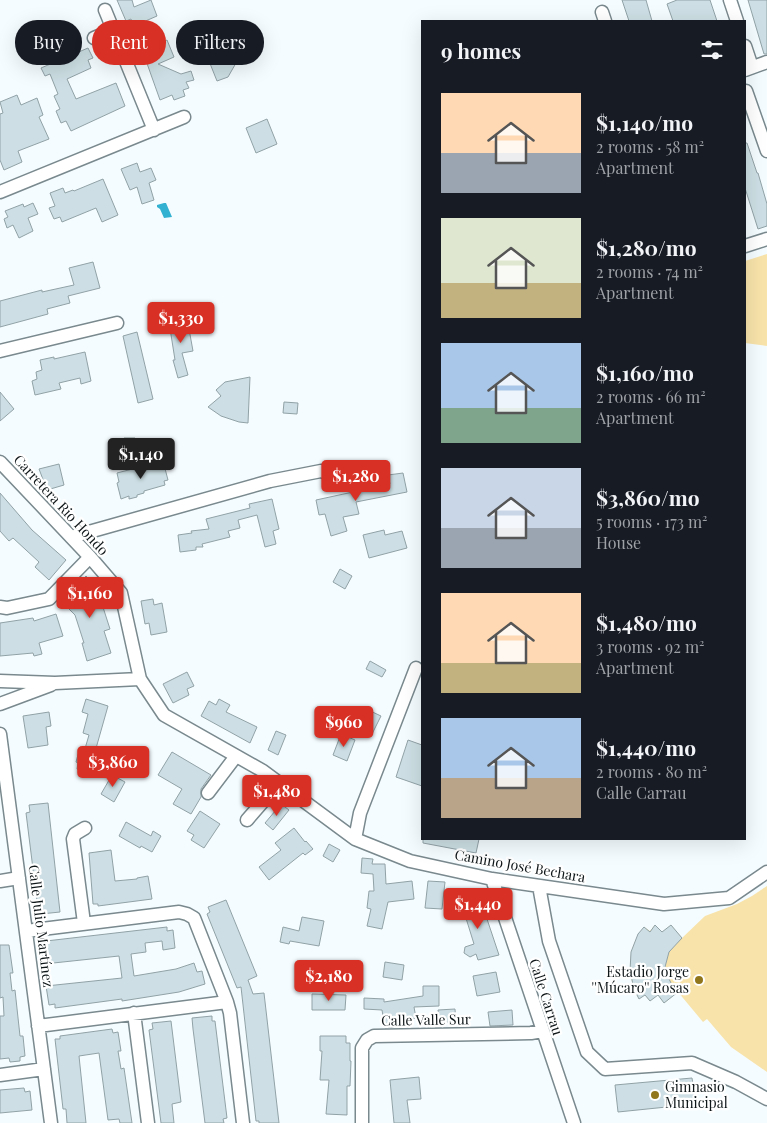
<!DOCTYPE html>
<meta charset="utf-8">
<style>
:root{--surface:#171b24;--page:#20242c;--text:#f1f3f6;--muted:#9ea1a6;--accent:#d93025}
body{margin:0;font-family:"Playfair Display",serif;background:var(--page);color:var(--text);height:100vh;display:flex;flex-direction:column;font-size:19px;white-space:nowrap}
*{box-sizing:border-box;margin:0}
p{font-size:16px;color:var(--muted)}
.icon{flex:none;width:28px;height:28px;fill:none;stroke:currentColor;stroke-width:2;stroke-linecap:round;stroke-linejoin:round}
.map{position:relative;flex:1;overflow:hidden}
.details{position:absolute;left:421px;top:20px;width:325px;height:820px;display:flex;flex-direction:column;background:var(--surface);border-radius:0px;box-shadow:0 5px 20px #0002}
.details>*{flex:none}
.top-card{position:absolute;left:15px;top:20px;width:331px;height:45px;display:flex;gap:10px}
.price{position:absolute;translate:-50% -42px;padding:0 11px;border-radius:5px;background:var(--accent);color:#fff;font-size:16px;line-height:32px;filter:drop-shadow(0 1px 2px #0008)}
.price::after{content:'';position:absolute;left:50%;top:30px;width:15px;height:11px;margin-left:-8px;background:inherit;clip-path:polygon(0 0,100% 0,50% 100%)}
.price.on{background:#222;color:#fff}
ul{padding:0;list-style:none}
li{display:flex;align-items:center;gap:15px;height:125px;padding:0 20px}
li span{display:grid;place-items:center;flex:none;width:140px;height:100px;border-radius:0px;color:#555}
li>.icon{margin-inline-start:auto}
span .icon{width:60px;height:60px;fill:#fffc;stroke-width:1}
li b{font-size:21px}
h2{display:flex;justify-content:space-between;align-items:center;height:60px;padding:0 20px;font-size:21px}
.pill{padding:0 18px;border-radius:22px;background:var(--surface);box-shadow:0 5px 20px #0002;font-size:18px;line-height:45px}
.pill.on{background:var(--accent);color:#fff}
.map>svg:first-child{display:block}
</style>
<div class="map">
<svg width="767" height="1123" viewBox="0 0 767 1123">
<rect width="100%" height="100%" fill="#f5fcff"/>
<path fill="#f8e3aa" d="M767,254V346L745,343V261Z
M767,886V1072L731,1047L707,1019L703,1022L678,992L664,1003L658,995L650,1001L645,995L639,999C626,976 627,947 644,927L650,931L655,925L662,932L671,925L682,938L705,916L737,904L752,896Z"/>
<path fill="#33b1d0" d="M164,203H166L172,217L164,218L160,209L157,207V205Z"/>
<path fill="#cddfe4" stroke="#91a2a7" d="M117,0H132L134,7L151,0L157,16L134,26L131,19L126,21Z
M622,0H646L652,21H629Z
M677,0H710L717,21H673L667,4Z
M748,0H767V54H764Z
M156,37L162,42L167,40L174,57L158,64L181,74L191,71L194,80L186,82L189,88L183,90L185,96L174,100L172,95L160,100L144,55L141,56L136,45Z
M225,37L236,63L228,77L217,81L203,46Z
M88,48L93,58L88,60L91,68L67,79L76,99L116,83L125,106L71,131L66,121L61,123L56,111L60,109L54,96L58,94L50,74L45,76L41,68Z
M17,95L21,105L37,98L43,115L39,117L49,139L18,151L22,162L4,170L0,160V114L3,113L0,102Z
M267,119L277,144L256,153L246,128Z
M745,143H747L757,173H758L767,204V226L758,229L745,188Z
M137,163L140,172L151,168L156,180L149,183L154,200L142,204L137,187L130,190L121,169Z
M103,179L118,215L102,222L96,208L62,222L60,217L54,219L49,208L55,206L50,193L63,188L65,193L73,190L74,191Z
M33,203L38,214L28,218L33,231L19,238L13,225L7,228L4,219L8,217L5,211L23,204L24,207Z
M93,262L100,288L68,296L70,303L47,309L48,314L0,327V301L42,290V292L74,285L69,268Z
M187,318L193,351L182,353L188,375L178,378L173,360H175L169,322Z
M137,332L153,399L138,403L123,336Z
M85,352L91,381L81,384L80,378L59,383L61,389L35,395L32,381L37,379L36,372L42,370L40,360L54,357V359Z
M250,377L248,423L239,422L221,416L208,407L221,396L216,390L225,382Z
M0,392L14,409L0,421Z
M284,402L298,403L297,414L283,413Z
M124,438H135L134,451L124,450Z
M163,461L168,480L164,481L165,485L144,491V493L137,495V497L129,499V496L121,499L117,483L119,482L117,473Z
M59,464L64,485L47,490L39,469Z
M403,473L407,492L356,502L359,514L343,517L347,531L331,536L325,514L319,515L316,500L390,484L388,475Z
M0,493L32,530L66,560L49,580L35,567L39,562L13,538L9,541L0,531Z
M272,499L279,529L273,531L276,544L265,547L257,515L238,520L240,528L228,531L230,537L202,544L203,547H196V550L180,552L178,535L192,533L191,531L209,529L206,519L250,508L249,504Z
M384,530L385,535L402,531L407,548L369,558L363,535Z
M340,569L352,576L345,589L333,582Z
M86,576L106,596L101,601L110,629L104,631L111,653L87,661L82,643H84L75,615L64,604L78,589L76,587Z
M153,599L154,605L162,603L167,632L151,635L149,623L145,624L141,601Z
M56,614L63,636L39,643L42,654L34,656L33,653L0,656V623L33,618L34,621Z
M370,661L386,670L382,677L366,669Z
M187,672L194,686L187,689L189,695L173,703L163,684Z
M86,699L108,706L89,773L77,769L78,763L76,762L79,751L84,752L89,735L83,733L88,714L82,712Z
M219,699L230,705L226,712L257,727L250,743L201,716L209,701L216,705Z
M366,709L381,716L371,736L356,729Z
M49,712L51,726L46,727L48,745L28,748L23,716Z
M276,731L286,735L278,755L268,750Z
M341,734L355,740L347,761L333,755Z
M408,740L422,745V786L396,777Z
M172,752L211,775L201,789V797L191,814L173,804L182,789L158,775Z
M112,775L125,782L114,802L101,794Z
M48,803L60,912L41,914L40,909H38L26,813L30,812L29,805Z
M281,804L289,810L273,830L265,823Z
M200,811L220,824L204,848L191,840L194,835L187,831Z
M126,822L151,836L153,831L161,836L152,852L141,846L140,848L119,836Z
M294,828L305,842L306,841L313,849L305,855L303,853L269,880L259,867L281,850L275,843Z
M423,839H479L476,853L423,843Z
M329,844L340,850L333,862L323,856Z
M111,850L115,881L137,879V878L148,876L152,899L98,906V904H93L89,853Z
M362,858L373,859L372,864H385L386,884L412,881L414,899L388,902L382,929L367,926L371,909L367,908L369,891H374L373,874L361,873Z
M428,881L445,882L442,909L425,908Z
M479,895L499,955L478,960L476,954L470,957L464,953L465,947L474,944L465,915L462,916L458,903Z
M226,900L257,976L248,980L253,994L264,993L279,1123H259V1121H256L241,987L237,988L207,914L210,912L208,907Z
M302,917L324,921L319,946L290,941L289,944L280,942L283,927L299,931Z
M655,925L662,932L671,925L682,938L669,952L665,967L666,973L671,983L678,992L664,1003L658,995L650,1001L645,995L639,999L634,989L630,971L631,952L638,934L644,927L650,932Z
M167,927V931L173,930L175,948L163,950L162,941L145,943L146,952L131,954L134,976L176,969L194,963L197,972L202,971L205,984L179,992L122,1001V999L55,1008V1004L49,1005L46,986L122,978L119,956L44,964L41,945L46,944V941Z
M0,945H9L13,973H10L12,991L15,990L20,1036H23L25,1056L20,1057V1061L10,1062L9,1058L0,1059V1016H4L3,997L0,998Z
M385,962L404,965L402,980L383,977Z
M496,972L500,992L477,996L473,976Z
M423,986H439V1006L414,1007L416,1018L393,1022L394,1027L385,1028L382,1010L364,1009V998L384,999V1002L423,996Z
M312,994L346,995L345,1010H312Z
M455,1009L456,1022H439L438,1010Z
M512,1010L513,1025L490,1026L488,1012Z
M212,1016V1021H215L227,1118L223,1119L224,1123H205L193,1029L192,1018Z
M171,1021L181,1102L172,1104L174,1123H161L149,1030L153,1029L152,1023Z
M112,1029L113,1033L118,1032L121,1051H118L121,1069L124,1068L132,1123H120L119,1119L108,1120L99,1053L79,1056L86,1123H67L66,1109H63L55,1039H60V1036Z
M320,1036H346V1043H350V1061H351L350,1086H347V1115L326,1114L329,1080H320L322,1051H320Z
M419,1077L421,1099L407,1100L410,1123H394L390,1080Z
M692,1078L696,1104L618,1112L615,1085Z
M24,1088L25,1092L30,1091L32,1110L0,1113V1090Z"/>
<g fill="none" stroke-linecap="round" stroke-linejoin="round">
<g stroke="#79898e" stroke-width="15">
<path id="minor" d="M730,0L737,21
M105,10L154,130
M602,12L605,21
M94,38L113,30
M745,46L752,67
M745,70L767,62
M746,91L767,151
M0,192L184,117
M745,246L767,239
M0,351L117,323
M0,462L90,557L121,593L140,679L164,715L263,771L355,839L410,861L492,879L664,904L729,898L767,872
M71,537L270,481L321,471L356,484
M0,607L7,608L49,599L90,557
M0,681L55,683L140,679
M0,704L51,685
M0,734L51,1123
M208,793L236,756
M247,820L279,783
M355,839L360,813L416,668
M492,879L574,1123
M0,881L19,878
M539,886L549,941L587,1052L605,1069L692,1063L736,1082L767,1099
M84,923L73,839L75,834L85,828
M26,931L179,912L187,914L194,918L227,1002L230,1013L243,1123
M134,1013L148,1123
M38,1026L227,1002
M0,1075L44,1069
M362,1123V1048L367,1040L374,1036L531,1033L542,1031"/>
</g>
<use href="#minor" stroke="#fff" stroke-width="12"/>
</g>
<g fill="#92761c" stroke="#fff" stroke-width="2">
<circle cx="699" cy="980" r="5"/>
<circle cx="655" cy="1095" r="5"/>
</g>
<g text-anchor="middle" stroke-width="4.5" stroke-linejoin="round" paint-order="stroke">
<g font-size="14" fill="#0f1618" stroke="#fff">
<text transform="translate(61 505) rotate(47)" y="5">Carretera Rio Hondo</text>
<text transform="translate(520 866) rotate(10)" y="5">Camino José Bechara</text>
<text transform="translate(41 926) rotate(83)" y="5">Calle Julio Martínez</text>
<text transform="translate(546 997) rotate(72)" y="5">Calle Carrau</text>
<text transform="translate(426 1020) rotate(-1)" y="5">Calle Valle Sur</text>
</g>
<g font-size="14" fill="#0f1618" stroke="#fff" text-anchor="end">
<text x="689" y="977">Estadio Jorge<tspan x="689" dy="16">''Múcaro'' Rosas</tspan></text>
<text x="665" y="1092" text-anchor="start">Gimnasio<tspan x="665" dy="16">Municipal</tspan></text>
</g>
</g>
</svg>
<b class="price" style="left:181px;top:344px">$1,330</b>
<b class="price on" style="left:141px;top:480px">$1,140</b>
<b class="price" style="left:356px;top:502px">$1,280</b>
<b class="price" style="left:90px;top:619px">$1,160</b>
<b class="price" style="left:344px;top:748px">$960</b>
<b class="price" style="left:113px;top:788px">$3,860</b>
<b class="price" style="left:277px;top:817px">$1,480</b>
<b class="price" style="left:478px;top:930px">$1,440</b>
<b class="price" style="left:329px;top:1002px">$2,180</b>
<div class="top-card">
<a class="pill">Buy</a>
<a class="pill on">Rent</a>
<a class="pill">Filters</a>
</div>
<section class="details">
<h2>9 homes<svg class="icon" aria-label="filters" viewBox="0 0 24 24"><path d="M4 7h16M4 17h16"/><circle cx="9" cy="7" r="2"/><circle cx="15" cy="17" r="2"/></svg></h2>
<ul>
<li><span style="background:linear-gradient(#ffd9b3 60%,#9aa5b1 0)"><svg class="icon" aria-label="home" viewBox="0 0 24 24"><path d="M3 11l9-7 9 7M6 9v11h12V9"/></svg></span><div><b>$1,140/mo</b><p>2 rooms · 58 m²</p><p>Apartment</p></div></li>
<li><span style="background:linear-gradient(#dfe7d0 65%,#c2b280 0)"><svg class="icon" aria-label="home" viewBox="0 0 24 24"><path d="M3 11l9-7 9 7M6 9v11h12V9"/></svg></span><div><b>$1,280/mo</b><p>2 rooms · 74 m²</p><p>Apartment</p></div></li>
<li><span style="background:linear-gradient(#a9c7e8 65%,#7fa58c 0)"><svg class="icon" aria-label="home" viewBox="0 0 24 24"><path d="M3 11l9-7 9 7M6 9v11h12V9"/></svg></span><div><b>$1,160/mo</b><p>2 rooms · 66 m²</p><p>Apartment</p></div></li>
<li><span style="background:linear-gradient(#c9d6e8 60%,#9aa5b1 0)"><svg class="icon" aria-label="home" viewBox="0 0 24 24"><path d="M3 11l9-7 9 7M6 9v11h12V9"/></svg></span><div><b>$3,860/mo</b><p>5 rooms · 173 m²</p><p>House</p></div></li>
<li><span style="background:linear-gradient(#ffd9b3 70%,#c2b280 0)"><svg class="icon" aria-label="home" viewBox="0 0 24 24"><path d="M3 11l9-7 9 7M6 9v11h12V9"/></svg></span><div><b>$1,480/mo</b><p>3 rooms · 92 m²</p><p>Apartment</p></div></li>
<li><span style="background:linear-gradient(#a9c7e8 60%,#b9a48a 0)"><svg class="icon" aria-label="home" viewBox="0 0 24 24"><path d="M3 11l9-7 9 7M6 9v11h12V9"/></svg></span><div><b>$1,440/mo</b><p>2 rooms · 80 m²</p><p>Calle Carrau</p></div></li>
</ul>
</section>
</div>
